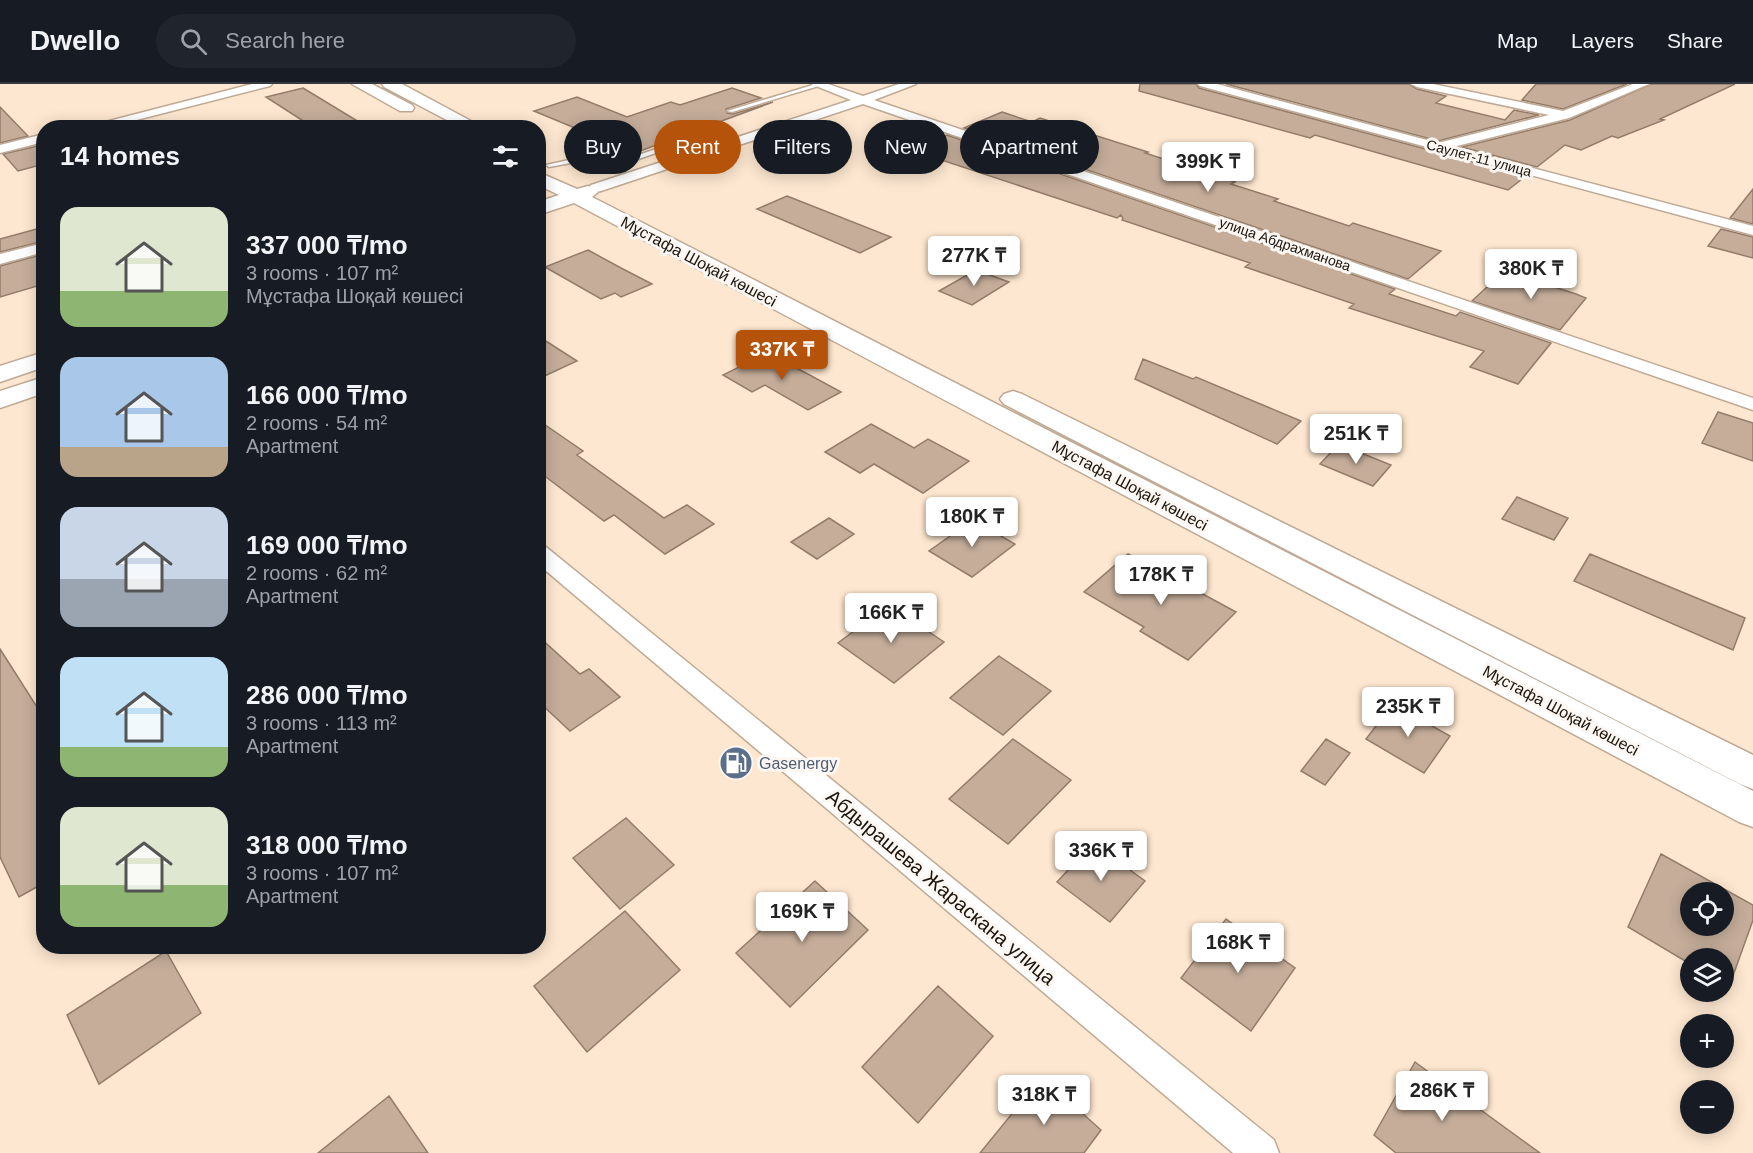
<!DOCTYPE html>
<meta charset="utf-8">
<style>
:root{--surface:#171b24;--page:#20242c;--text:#f1f3f6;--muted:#9ea1a6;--line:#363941;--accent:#b45309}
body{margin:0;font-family:Arial,sans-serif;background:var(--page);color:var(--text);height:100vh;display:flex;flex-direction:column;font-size:22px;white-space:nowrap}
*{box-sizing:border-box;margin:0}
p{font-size:20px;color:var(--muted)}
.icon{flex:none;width:33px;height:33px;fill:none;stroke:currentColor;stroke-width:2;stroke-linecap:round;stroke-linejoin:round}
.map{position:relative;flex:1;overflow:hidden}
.panel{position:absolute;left:36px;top:36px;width:510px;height:834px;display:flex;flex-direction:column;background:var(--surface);border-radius:24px;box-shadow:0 3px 15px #0003}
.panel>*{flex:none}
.top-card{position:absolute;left:564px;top:36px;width:570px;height:54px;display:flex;gap:12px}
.controls{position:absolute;left:1680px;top:798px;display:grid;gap:12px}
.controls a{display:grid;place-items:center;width:54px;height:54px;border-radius:50%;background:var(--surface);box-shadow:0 3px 15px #0003;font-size:30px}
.price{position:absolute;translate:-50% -51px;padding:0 14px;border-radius:6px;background:#fff;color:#222;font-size:20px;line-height:39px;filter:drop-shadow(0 2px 3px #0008)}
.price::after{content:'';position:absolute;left:50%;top:36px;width:18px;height:14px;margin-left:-9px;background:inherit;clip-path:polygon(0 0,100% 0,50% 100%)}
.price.active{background:var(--accent);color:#fff}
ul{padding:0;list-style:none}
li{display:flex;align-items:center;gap:18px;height:150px;padding:0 24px}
li span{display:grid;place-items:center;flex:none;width:168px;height:120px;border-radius:18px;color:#555}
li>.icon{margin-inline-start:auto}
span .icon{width:72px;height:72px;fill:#fffc;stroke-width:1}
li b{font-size:26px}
h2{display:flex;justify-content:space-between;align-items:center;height:72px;padding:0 24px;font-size:26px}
.pill{padding:0 21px;border-radius:27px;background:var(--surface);box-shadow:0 3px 15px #0003;font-size:21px;line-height:54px}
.pill.active{background:var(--accent);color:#fff}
header{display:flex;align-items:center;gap:36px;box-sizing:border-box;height:84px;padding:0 30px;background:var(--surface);border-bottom:2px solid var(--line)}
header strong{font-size:28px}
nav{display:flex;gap:33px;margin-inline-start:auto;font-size:21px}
.search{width:420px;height:54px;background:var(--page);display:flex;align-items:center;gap:15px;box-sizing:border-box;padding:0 21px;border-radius:33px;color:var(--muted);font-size:22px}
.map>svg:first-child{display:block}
</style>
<header>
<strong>Dwello</strong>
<div class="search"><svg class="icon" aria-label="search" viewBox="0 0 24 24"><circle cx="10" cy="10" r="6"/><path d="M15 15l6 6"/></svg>Search here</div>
<nav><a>Map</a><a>Layers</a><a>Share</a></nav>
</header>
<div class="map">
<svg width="1753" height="1069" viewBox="0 0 1753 1069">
<rect width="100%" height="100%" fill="#fde7d0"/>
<path fill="#c5ad9a" stroke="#937c6a" stroke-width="1.5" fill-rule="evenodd" d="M1140,0H1196L1199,4L1526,92L1508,106L1315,51L1310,54L1139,7Z
M1226,0H1409L1417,5L1446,12L1436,19L1505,36L1514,26L1539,31L1438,57Z
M1536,0H1627L1563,25L1522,16Z
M1651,0H1735L1660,35L1664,36L1618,54L1612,52L1581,66L1565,61L1537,83L1462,63L1570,36Z
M303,4L369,44H314L266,13Z
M732,4L761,14L726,25L727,29L733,30L773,18L635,69L534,27L577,13L627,33L671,18L680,21Z
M0,23L28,52L0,59Z
M1002,28L1032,38L1040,34L1148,68L1145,69L1235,98L1231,100L1278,115L1274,117L1349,142L1353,139L1441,167L1408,195L964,44Z
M947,51L1395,205L1389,210L1456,232L1460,228L1551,259L1518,300L1470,283L1484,267L1349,224L1354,220L1245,183L1250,179L1122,136L1123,135L1121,131L1117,134L911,66Z
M38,62L44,67V80L18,87L3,70Z
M1753,105V140L1730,134Z
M787,112L891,153L860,169L757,125Z
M44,143V157L0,168V155Z
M1721,145L1753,153V174L1708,162Z
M588,166L621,184L652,200L621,213L615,209L601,215L545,183Z
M44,170V200L0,213V182Z
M976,186L1009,198L972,221L939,207Z
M1504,187L1576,210L1586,214L1560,246L1472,217Z
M538,252L577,277L538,295Z
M767,269L806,289L841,308L808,326L765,301L752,308L723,291Z
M1143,275L1193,295L1196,293L1301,337L1277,360L1135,295Z
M1718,328L1753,339V377L1702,359Z
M538,336L583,367L577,371L664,434L687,421L714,440L665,470L614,431L604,437L538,387Z
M871,340L914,364L928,355L969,377L923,409L874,380L860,389L825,368Z
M1339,360L1391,381L1373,402L1320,380Z
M1517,413L1568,434L1554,456L1502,435Z
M829,434L854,450L817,475L791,458Z
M973,436L1015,460L972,493L929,467Z
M1128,470L1188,502L1236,528L1188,576L1140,547L1144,543L1084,508Z
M1590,470L1745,534L1733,566L1574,497Z
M889,521L944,558L894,599L838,559Z
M538,552L580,590L589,585L620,613L570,647L538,617Z
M0,565L44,634V799L19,813L0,773Z
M999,572L1051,607L1003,651L950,614Z
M1393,620L1450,652L1424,689L1366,655Z
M1013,655L1071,696L1008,760L949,715Z
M1326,655L1350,669L1325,701L1301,687Z
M626,734L674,781L620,825L573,774Z
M1093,759L1145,797L1110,838L1057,798Z
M1661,770L1753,821V836L1729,903L1724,900V874H1690V880L1628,843ZM1690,808H1724V842H1690Z
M815,797L868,846L790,923L736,869Z
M625,827L680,886L587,968L534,902Z
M1226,835L1295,884L1251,947L1181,894Z
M166,867L201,929L99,1000L67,931Z
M938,902L993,952L918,1039L862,983Z
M1415,978L1540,1069H1396L1374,1051Z
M1042,993L1101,1046L1084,1069H980Z
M389,1012L428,1069H318Z"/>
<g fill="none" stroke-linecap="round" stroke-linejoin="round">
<g stroke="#bfaa95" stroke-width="3">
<path id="lane" d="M816,0L822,1L732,28L727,27Z
M714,46L719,47L624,80L613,81L592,75L549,83L546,81L592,71L613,77L623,76Z"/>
</g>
<g stroke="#bfaa95" stroke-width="3">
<path id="street" d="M252,0H272L270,2L105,44H82Z
M811,0H828L863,12L899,0H916L874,16L1753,314V326L863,20L601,107L596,108L589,104L591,101L851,16Z
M1198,0H1217L1438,59L1549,31L1417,3L1411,0H1433L1563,27L1633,0H1649L1569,34L1453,63L1753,142V151L1200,2Z
M44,50V58L0,69V61Z
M44,159V168L0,180V170Z
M538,461L546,463L1274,1056L1279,1069H1233L538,480Z"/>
</g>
<g stroke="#bfaa95" stroke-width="3">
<path id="secondary" d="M352,0H372L412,21L414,24L412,27H400Z
M382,0H402L484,44H462L384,3Z
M538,88L577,105L588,102L595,104L598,108L592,113L1753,707V743L1739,738L574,119L538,131V118L559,111L538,101Z
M44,268V283L0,298V282Z
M44,293V309L0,324V307Z
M1013,307L1022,310L1753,671V705L1740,700L1004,320L1000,315L1004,310Z"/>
</g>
<use href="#lane" fill="#fff" fill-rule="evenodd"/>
<use href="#street" fill="#fff" fill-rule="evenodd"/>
<use href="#secondary" fill="#fff" fill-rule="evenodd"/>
</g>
<defs>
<g id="fuel-disc" transform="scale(1.725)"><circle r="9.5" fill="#5c6f8a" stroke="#fcf7f3"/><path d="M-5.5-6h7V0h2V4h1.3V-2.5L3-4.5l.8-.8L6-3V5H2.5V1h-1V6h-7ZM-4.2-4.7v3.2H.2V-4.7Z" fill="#fff"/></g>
</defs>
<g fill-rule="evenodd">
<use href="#fuel-disc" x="736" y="679"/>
</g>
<g text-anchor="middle" stroke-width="6" stroke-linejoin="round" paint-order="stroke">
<g font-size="14" fill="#1b140c" stroke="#fcf7f3">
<text transform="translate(1479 74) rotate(15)" y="5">Саулет-11 улица</text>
<text transform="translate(1285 160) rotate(19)" y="5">улица Абдрахманова</text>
</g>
<g font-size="16" fill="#1b140c" stroke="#fcf7f3">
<text transform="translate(699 177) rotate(28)" y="6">Мұстафа Шоқай көшесі</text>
<text transform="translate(1130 401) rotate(28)" y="6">Мұстафа Шоқай көшесі</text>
<text transform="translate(1561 626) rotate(28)" y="6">Мұстафа Шоқай көшесі</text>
</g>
<g font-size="16" fill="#4e5e75" stroke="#fcf7f3" text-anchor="start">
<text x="759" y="685">Gasenergy</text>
</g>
<g font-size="20" fill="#1b140c" stroke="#fcf7f3">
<text transform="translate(941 803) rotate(40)" y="7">Абдырашева Жараскана улица</text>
</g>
</g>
</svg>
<div class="controls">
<a><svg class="icon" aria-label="locate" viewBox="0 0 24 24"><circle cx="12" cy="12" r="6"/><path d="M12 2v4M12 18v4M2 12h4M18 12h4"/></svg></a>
<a><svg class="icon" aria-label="layers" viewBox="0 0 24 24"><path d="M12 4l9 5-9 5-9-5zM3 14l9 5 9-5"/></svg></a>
<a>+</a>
<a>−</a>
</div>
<b class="price" style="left:1208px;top:109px">399K ₸</b>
<b class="price" style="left:974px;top:203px">277K ₸</b>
<b class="price" style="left:1531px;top:216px">380K ₸</b>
<b class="price active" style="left:782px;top:297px">337K ₸</b>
<b class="price" style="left:1356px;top:381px">251K ₸</b>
<b class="price" style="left:972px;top:464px">180K ₸</b>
<b class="price" style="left:1161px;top:522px">178K ₸</b>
<b class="price" style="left:891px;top:560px">166K ₸</b>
<b class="price" style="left:1408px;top:654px">235K ₸</b>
<b class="price" style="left:1101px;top:798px">336K ₸</b>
<b class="price" style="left:802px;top:859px">169K ₸</b>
<b class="price" style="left:1238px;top:890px">168K ₸</b>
<b class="price" style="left:1442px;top:1038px">286K ₸</b>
<b class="price" style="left:1044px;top:1042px">318K ₸</b>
<div class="top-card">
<a class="pill">Buy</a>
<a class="pill active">Rent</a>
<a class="pill">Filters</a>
<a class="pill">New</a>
<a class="pill">Apartment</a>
</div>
<section class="panel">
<h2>14 homes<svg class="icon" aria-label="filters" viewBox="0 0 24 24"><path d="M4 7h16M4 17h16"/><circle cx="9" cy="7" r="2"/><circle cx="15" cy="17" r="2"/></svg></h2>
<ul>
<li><span style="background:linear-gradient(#dfe7d0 70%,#8fb573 0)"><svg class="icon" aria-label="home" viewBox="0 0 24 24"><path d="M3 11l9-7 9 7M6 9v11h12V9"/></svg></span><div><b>337 000 ₸/mo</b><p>3 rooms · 107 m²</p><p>Мұстафа Шоқай көшесі</p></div></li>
<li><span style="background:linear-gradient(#a9c7e8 75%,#b9a48a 0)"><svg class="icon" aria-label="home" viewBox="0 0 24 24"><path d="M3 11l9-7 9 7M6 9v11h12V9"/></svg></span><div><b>166 000 ₸/mo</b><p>2 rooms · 54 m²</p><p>Apartment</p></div></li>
<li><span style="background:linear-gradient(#c9d6e8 60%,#9aa5b1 0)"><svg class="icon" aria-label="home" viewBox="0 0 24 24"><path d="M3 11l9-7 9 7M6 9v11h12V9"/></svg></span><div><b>169 000 ₸/mo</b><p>2 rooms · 62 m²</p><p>Apartment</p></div></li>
<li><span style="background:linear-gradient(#bfe0f5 75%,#8fb573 0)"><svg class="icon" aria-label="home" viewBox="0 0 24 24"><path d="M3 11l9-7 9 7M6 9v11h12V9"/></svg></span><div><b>286 000 ₸/mo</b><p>3 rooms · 113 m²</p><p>Apartment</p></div></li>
<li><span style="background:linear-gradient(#dfe7d0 65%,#8fb573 0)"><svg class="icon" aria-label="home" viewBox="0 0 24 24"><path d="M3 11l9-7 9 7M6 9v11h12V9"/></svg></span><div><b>318 000 ₸/mo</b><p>3 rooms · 107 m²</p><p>Apartment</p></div></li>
</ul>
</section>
</div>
